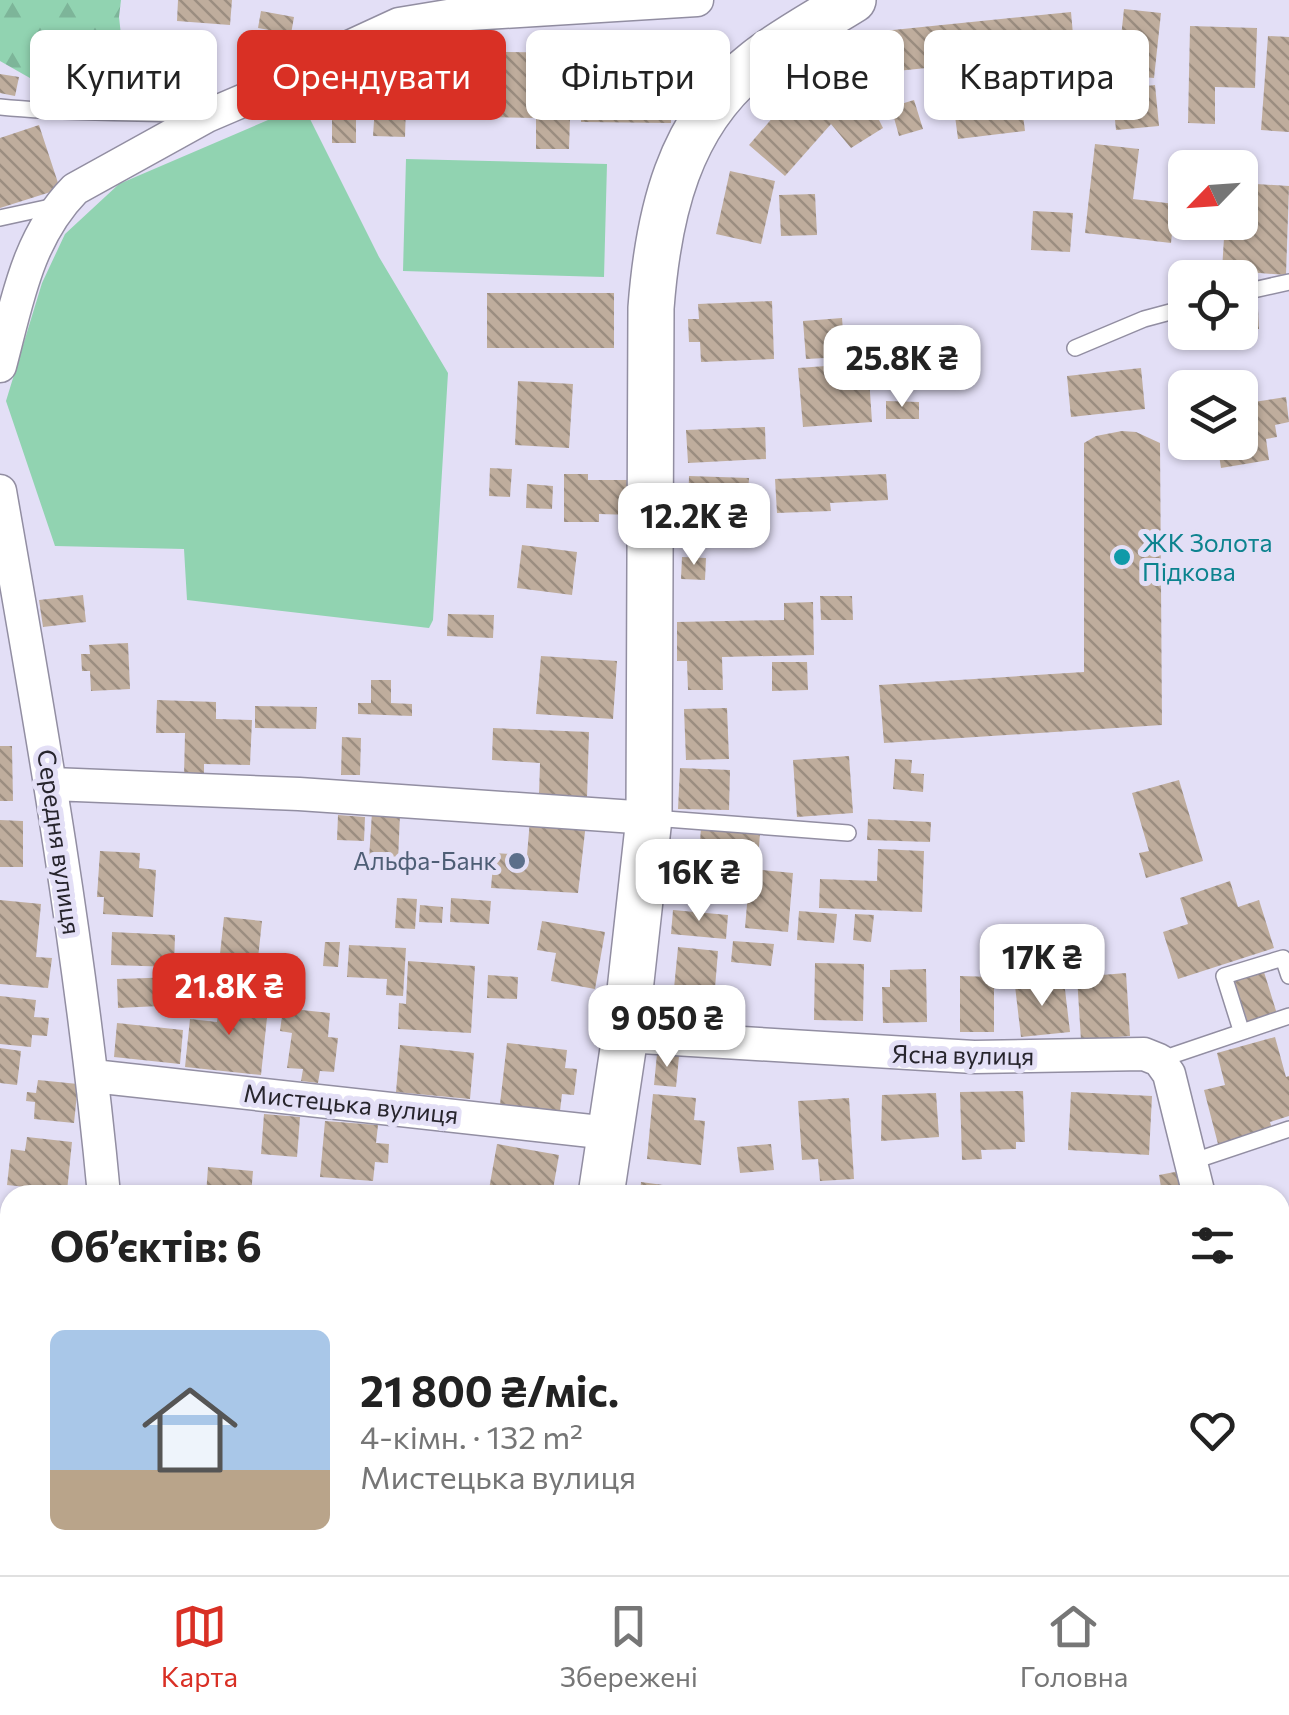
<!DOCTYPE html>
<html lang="uk">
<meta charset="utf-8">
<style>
:root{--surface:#fff;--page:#f2f2f2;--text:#222;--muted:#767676;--line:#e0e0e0;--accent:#d93025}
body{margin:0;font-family:Commissioner,sans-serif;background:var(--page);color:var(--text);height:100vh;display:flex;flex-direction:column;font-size:38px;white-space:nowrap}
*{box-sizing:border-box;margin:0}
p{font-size:32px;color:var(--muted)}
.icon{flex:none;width:55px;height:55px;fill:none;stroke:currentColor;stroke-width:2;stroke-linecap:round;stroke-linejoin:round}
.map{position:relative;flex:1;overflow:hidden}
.sheet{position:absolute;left:0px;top:1185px;width:1290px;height:390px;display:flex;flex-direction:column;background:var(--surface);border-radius:30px 30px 0 0;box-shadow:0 2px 8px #0004}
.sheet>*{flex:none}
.guide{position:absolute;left:30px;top:30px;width:1230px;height:90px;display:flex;gap:20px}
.needle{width:65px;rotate:245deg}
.tools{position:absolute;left:1168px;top:150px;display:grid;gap:20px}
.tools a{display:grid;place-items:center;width:90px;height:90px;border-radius:15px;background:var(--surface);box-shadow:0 2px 8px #0004;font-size:50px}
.price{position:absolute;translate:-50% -85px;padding:0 22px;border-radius:20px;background:#fff;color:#222;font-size:32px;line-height:65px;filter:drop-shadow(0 2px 5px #0008)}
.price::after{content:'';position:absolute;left:50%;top:60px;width:30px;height:22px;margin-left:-15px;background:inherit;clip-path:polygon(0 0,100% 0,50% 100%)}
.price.current{background:var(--accent);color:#fff}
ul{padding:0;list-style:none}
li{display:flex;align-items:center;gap:30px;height:250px;padding:0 50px}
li+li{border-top:2px solid var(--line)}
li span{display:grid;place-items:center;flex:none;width:280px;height:200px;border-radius:15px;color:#555}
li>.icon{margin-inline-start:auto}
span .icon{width:120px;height:120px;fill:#fffc;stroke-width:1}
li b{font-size:42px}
h2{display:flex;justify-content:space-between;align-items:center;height:120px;padding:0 50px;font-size:42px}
.chip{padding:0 35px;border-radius:15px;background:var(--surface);box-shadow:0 2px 8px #0004;font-size:35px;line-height:90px}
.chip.current{background:var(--accent);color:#fff}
.tab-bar{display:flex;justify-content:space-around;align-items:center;height:140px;border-top:2px solid var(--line);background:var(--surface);font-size:28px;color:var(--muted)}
.tab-bar a{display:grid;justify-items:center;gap:5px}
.tab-bar .current{color:var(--accent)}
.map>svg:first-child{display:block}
</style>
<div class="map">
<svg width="1289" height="1575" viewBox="0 0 1289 1575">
<defs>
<pattern id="forest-firs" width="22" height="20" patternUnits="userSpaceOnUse" patternTransform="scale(2.5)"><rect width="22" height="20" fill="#91d3b1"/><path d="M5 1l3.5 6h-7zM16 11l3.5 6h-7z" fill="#7db599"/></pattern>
<pattern id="building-back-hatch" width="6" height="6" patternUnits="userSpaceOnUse" patternTransform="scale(2.5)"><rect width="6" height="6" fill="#bfad9d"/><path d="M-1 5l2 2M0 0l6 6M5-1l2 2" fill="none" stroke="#9b8d80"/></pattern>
</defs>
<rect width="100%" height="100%" fill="#e3dff6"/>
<path fill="#91d3b1" d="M303,105L379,257L448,373L433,620L429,628L187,600L184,549L55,546L6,401L42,283L65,234L119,184Z
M406,159L607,164L604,277L403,271Z"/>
<path fill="url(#forest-firs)" d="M0,0H121L119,17L128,98L51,90L0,61Z"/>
<path fill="url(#building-back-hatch)" d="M178,0H232L230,25L177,21Z
M1124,9L1161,13L1154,78L1117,75Z
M261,11L294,17L291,34L258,28Z
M1071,12L1074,46L1057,48L1058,53L1024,57V51L1011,53L1013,70L977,74L976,63L887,72L865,92L883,128L851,148L831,124L785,176L749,145L805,80L842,50L862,38L883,31Z
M1190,26L1257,28L1255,88L1215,87V124L1188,123Z
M1268,36L1289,37V132L1261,130Z
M582,46L672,48L671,123L581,122V119H570L569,149H536V118L432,116L433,51L582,53Z
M0,74L19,77L15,96L0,93Z
M1019,84L1025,131L958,139L952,93Z
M1155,85L1159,126L1116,130L1112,90Z
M914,100L923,129L899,136L891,107Z
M375,105L406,106L405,137L373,136Z
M332,116H356V143H332Z
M39,125L60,189L0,208V138Z
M1095,144L1139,149L1133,199L1175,204L1171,243L1085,233Z
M730,171L775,181L761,244L716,234Z
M1240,183L1289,186L1286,275L1222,270L1225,222H1240Z
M815,194L817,235L781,236L779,195Z
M1033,211L1073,213L1070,252L1031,250Z
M487,293H614V348H487Z
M772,301L774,359L701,362L700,342H689L688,319H699L698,304Z
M1258,308L1259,329L1240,330V309Z
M842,318L845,357L806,359L803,321Z
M965,332L969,356L939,360L935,336Z
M868,363L872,422L803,427L798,368Z
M910,365H927V386H910Z
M1141,368L1145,409L1071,417L1067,376Z
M518,381L573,384L569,448L515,445Z
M1286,397L1289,422L1275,425L1277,437L1266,439L1269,460L1221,468L1217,442H1240V404Z
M886,401L919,402V419H886Z
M765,427L766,459L688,463L686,430Z
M1122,431L1136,432L1160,443L1162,725L884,743L879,685L1084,672V443L1096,436Z
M490,468L512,469L510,497L489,496Z
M564,474H588V480H632V515L599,514V522H564Z
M886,474L888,500L830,503L831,511L777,513L775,479Z
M689,476L749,478L746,529L736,528V547L687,545Z
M527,484L553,486L552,509L526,508Z
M522,545L577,552L572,595L517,588Z
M682,557L706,558L705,580L681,579Z
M83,595L86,622L43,627L39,600Z
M820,596H852L853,620H821Z
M813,602L814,655L722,657L723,690H688L687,661H677V622L784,620V603Z
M448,614L494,615L493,638L447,636Z
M128,643L130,689L91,691L90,671H82L81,654H90L89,645Z
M541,656L617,661L613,719L536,714Z
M772,662H807L808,690L772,691Z
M371,680H391V703L412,704V716L358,714V703H371Z
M157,700L216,702V719L252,720L250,765L204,764V777H184L185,733H156Z
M255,706L317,707L316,729L255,728Z
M727,708L729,759L686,760L684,709Z
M493,728L589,732L587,797L539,795L540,763L492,760Z
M342,737L361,738L360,775H341Z
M0,746H12L13,801H0Z
M849,756L853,813L797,817L793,760Z
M895,759L912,760L911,773L924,774L923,792L893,789Z
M680,768L730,770L729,810L678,809Z
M1179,780L1203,861L1146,878L1139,853L1149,851L1132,793Z
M372,812L400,814L398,861L369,859Z
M338,815L365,817L364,841L337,840Z
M868,819L931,822L930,842L867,840Z
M0,820L23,821V867H0Z
M530,820L586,823L578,893L491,888L494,853L527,855Z
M701,828L760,833L758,860L699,855Z
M878,849L924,851L922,912L819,908L820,879L877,881Z
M100,851L140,853L139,868L156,870L153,917L103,914L104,897H97Z
M750,869L793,873L788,932L745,928Z
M1230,881L1238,907L1259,900L1274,948L1178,979L1163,932L1188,924L1180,898Z
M397,898L417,899L415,929L395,928Z
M451,898L491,901L489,924L450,922Z
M0,900L41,904L36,957L52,958L48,988L0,984Z
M420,905L443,907L442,923L419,922Z
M673,910L728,915L726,939L671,934Z
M799,911L837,914L834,943L797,940Z
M855,914L874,915L871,942L853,940Z
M224,917L262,921L255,986L217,982Z
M542,921L605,932L595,989L551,981L556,953L537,950Z
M112,932L175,935L174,967L111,965Z
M733,941L774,944L771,966L731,962Z
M325,942H340L338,967L323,966Z
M349,945L406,948L403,996L386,995L387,979L347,977Z
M678,947L718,951L713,1013L672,1009Z
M408,961L475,966L471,1033L398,1029L399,1003L406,1004Z
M815,963L864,964L863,1021L814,1020Z
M926,969L927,1022L883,1023L882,987H890V970Z
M1264,972L1277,1014L1248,1023L1234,981Z
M1126,973L1130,1036L1081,1040L1077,977Z
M488,975L518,977L517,999L487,998Z
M960,976L994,977V1032H960Z
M179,977L181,1005L118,1008L117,979Z
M1064,981L1070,1032L1021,1037L1015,986Z
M221,991L246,993L244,1006L268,1008L261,1075L185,1067L190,1019L217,1022Z
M0,996L36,1000L34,1017L49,1018L47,1036L32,1035L31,1047L0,1044Z
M283,1008L330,1013L328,1037L338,1038L334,1072L320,1071L318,1083L301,1081L303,1069L287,1068L292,1033L280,1031Z
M117,1023L183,1030L180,1064L114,1057Z
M1275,1037L1286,1077L1289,1076V1116L1270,1122L1272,1129L1218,1144L1204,1090L1225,1085L1217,1053Z
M507,1043L567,1050L565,1068L577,1069L574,1095L562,1094L560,1111L500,1104Z
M400,1045L474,1053L470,1099L396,1092Z
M0,1048L21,1051L17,1085L0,1083Z
M657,1054L679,1056L676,1087L654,1085Z
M38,1080L78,1084L74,1123L34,1119L35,1102L26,1101L27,1092L36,1093Z
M1023,1091L1025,1142H1016V1149L981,1150L982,1159L962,1160L960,1092Z
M1071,1092L1152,1096L1149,1155L1068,1150Z
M936,1093L939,1137L881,1141L882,1095Z
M653,1094L696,1098L694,1120L705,1121L701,1165L647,1159Z
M849,1098L854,1179L820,1181L818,1159L802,1160L798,1101Z
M264,1114L300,1117L297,1157L261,1154Z
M325,1121L378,1125L376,1143L389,1144L388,1163L375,1162L373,1181L320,1177Z
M27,1137L72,1142L67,1191L7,1185L11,1149L25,1151Z
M497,1144L559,1155L552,1195H488Z
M771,1144L774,1170L740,1173L737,1147Z
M208,1167L253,1171L251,1195H206Z
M1180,1171L1183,1190L1162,1193L1159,1175Z
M641,1182L700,1190L699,1195H640Z
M1289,1266V1316L1280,1318V1268Z
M0,1321L10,1323V1386L0,1384Z
M1289,1383V1438L1280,1440V1385Z
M0,1454L10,1457V1509L0,1507Z
M133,1565H166L165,1575H131Z
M387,1565H433L430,1575H385Z
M434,1565H526L524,1575H432Z
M616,1565H658L659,1575H617Z
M1112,1565H1167L1169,1575H1114Z
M1176,1565H1244L1245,1570L1224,1575H1179Z"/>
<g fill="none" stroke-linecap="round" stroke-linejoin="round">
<g stroke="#928ea2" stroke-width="18">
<path id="lane" d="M0,107C64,114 129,111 193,115
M0,218L55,206
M1240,293L1289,282
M1075,348L1144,319L1185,308
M653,818L848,833
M1241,1030L1224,976L1283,958L1289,976
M1159,1060L1289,1016
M1191,1162L1289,1129
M1280,1516L1289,1535"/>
</g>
<g stroke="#928ea2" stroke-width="35">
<path id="street" d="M0,366C17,302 27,238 75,189L207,116L324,66L349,47L399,24L454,15L697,0
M0,491C41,725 82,958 104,1195
M52,784L299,794L649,818
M625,1036L974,1057L1144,1054L1159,1060L1169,1074L1199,1195
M93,1076L609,1133
M1280,1371L1289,1368
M900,1565L901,1575
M35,1575L38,1565"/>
</g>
<g stroke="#928ea2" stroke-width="48">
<path id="secondary" d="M601,1195L625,1036L649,818L651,308C658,216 678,122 756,62C785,39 821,20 853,0
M571,1575L572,1565"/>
</g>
<use href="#lane" stroke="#fff" stroke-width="15"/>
<use href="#street" stroke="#fff" stroke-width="32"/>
<use href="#secondary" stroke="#fff" stroke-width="45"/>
</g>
<circle fill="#0f9aa8" stroke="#e3dff6" stroke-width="4" cx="1122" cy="557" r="10"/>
<circle fill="#5c6f8a" stroke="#e3dff6" stroke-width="4" cx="517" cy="861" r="10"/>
<g text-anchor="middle" stroke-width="10" stroke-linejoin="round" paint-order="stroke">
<g font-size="25" fill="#0d838f" stroke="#e3dff6" text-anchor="start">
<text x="1142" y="552">ЖК Золота<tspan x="1142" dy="29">Підкова</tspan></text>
</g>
<g font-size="25" fill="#27252d" stroke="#e3dff6">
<text transform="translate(59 842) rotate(82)" y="9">Середня вулиця</text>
<text transform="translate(963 1055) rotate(1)" y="9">Ясна вулиця</text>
<text transform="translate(351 1104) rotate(6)" y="9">Мистецька вулиця</text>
</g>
<g font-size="25" fill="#4e5e75" stroke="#e3dff6" text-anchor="end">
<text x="497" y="870">Альфа-Банк</text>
</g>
</g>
</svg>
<div class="tools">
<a><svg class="needle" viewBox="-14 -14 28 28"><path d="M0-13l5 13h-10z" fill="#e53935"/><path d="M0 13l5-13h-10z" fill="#767676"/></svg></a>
<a><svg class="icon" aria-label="locate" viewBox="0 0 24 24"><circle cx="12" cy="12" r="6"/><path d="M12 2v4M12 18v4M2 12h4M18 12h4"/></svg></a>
<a><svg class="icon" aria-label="layers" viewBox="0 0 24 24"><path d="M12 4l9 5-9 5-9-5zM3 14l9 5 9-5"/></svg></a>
</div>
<b class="price" style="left:902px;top:410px">25.8K ₴</b>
<b class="price" style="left:694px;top:568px">12.2K ₴</b>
<b class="price" style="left:699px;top:924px">16K ₴</b>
<b class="price" style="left:1042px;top:1009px">17K ₴</b>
<b class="price current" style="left:229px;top:1038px">21.8K ₴</b>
<b class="price" style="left:667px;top:1070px">9 050 ₴</b>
<div class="guide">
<a class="chip">Купити</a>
<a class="chip current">Орендувати</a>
<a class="chip">Фільтри</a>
<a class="chip">Нове</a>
<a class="chip">Квартира</a>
</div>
<section class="sheet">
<h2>Об’єктів: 6<svg class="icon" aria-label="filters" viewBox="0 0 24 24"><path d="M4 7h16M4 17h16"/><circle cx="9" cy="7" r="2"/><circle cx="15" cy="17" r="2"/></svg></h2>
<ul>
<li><span style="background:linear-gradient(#a9c7e8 70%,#b9a48a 0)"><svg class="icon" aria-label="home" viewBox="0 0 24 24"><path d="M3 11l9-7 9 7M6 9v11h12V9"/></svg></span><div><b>21 800 ₴/міс.</b><p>4-кімн. · 132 m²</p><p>Мистецька вулиця</p></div><svg class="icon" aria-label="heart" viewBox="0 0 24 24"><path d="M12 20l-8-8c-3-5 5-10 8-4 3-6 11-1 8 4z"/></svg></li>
</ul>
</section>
</div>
<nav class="tab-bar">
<a class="current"><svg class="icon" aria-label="map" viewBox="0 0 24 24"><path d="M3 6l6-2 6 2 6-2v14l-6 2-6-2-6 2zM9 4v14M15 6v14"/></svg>Карта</a>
<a><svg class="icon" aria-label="saved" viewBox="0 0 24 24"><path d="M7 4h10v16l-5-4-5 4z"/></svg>Збережені</a>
<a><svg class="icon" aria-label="home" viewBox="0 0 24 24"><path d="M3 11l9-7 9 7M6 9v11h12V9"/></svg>Головна</a>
</nav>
